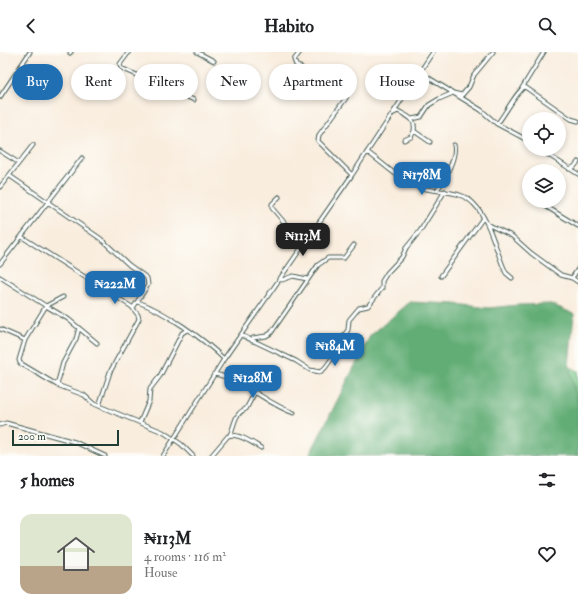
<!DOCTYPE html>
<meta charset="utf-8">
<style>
:root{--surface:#fff;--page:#f2f2f2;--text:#202124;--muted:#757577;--accent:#1f6fb2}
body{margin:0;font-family:"IM FELL Double Pica",serif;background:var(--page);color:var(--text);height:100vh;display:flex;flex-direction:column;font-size:15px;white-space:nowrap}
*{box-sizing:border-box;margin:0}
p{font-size:13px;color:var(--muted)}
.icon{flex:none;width:22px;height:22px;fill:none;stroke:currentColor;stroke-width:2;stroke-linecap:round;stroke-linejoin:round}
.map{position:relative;height:404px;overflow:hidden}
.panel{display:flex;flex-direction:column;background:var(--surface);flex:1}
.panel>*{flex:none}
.guide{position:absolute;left:12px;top:12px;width:554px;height:36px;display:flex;gap:8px}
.fabs{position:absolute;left:522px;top:60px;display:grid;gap:8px}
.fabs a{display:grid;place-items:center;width:44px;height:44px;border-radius:50%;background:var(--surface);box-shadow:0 2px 6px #0003;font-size:20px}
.scale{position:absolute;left:12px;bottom:10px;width:107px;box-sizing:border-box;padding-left:4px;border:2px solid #1f3d34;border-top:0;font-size:11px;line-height:14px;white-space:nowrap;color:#1f3d34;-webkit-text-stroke:3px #fdfcf7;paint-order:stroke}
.price{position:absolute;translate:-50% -34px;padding:0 9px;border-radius:8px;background:var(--accent);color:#fff;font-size:13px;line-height:26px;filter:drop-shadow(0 1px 2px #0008)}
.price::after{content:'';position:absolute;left:50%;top:24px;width:12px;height:9px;margin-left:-6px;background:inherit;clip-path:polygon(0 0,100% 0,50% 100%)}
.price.current{background:#222;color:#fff}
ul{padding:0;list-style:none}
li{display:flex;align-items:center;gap:12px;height:100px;padding:0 20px}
li span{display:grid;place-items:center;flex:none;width:112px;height:80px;border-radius:12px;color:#555}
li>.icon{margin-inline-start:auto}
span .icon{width:48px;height:48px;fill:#fffc;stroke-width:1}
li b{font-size:17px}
h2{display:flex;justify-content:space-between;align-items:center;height:48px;padding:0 20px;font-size:17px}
.chip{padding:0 14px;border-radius:18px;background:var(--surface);box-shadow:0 2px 6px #0003;font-size:14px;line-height:36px}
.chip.current{background:var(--accent);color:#fff}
header{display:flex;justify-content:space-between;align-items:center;height:52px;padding:0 20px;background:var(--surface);font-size:18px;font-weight:700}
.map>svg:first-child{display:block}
</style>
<header><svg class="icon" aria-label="back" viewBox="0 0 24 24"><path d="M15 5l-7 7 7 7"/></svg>Habito<svg class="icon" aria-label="search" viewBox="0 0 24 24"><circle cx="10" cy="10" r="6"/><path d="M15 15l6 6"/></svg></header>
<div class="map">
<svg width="578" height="404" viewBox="0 0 578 404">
<rect width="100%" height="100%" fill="#fdfcf7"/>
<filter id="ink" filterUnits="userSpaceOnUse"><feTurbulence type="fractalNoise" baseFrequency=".025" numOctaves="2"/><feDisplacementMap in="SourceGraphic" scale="8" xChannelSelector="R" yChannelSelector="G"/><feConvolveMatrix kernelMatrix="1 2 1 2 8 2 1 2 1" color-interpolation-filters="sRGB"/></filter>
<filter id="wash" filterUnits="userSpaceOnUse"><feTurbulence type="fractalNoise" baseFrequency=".012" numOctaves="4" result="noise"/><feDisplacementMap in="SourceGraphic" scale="16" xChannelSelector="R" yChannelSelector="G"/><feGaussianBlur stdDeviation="0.9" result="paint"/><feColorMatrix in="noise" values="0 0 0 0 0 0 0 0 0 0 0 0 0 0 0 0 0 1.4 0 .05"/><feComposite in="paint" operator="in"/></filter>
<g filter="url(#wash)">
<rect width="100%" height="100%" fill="#f9edde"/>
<path fill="#79c98a" stroke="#4c835f" d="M569,314L578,319V352L576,349Z"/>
<path fill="#62ad76" stroke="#407555" d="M410,250L455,252L489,256L517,253L551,252L574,262L569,314L578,352V404H309L370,284Z"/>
</g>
<g filter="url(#ink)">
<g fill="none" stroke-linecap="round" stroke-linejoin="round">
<g stroke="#40574e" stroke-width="5">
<path id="minor" d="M129,0L120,12L121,16L194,48
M197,0L214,9
M300,0L294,8L296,13L347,41L346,46L319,83L318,89L352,123
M70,1L71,0
M418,24L424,23L481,58L497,72L529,89
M522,36L544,0
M0,45L30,0
M394,61L398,59C408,65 416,66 414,79L430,90
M412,67L421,65L429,53L439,47L453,41L462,43L469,35L474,23L493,0
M497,72C504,64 518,37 525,35L571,67L578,69
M404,88L411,85L414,79
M539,97L578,122
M0,99L19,111
M367,100C386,113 402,132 426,137C442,140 462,139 474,152C490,168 496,200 506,221L512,226
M569,117L574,115L578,110
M10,124L101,187L129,213L147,226L148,233L133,256
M0,135L33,93
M437,138C445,128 457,104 454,93
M279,145L272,152V156L288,175L299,182L305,190
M537,149L578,174
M487,172L512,184L531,201L561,223L572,226L578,230
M22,185L132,255L138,263L139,267L110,320L99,354
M0,212L82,106
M441,224L483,166
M0,225L46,254L25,288L19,308L20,311L57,333L84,343L94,352L163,380L181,392L193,404
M572,226L578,217
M279,227L282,228L293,224L307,227
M138,250C164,259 204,287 224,307
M46,254L68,267L97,291
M46,254L63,245
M0,277L25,288
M241,283L296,309L310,318L320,320L325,316L338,298L340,289L348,278L349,268L359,256L368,254L382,236V229L387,221L402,205L406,196L420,179L445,139
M252,289L253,286L266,284L271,281L318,213L328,206H344L354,193
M214,322C244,327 266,352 294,361
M57,333L63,311L76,287L79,276
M140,370L149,349L150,337L160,324L182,281L187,278
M0,373L6,371L75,390L105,404
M230,383C235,373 234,361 246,357L255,340
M163,404L224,307L352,123L433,0
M211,404L228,384C237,380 253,391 261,396"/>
</g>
<use href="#minor" stroke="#fff" stroke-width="3"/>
</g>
</g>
</svg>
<div class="fabs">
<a><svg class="icon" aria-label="locate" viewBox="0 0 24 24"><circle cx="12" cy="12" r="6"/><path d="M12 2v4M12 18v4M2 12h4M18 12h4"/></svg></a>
<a><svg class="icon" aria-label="layers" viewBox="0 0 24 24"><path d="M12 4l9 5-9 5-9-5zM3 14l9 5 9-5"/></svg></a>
</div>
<div class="scale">200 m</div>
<b class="price" style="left:422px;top:144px">₦178M</b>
<b class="price current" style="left:303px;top:205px">₦113M</b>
<b class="price" style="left:115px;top:253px">₦222M</b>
<b class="price" style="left:335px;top:315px">₦184M</b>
<b class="price" style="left:253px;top:347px">₦128M</b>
<div class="guide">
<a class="chip current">Buy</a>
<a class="chip">Rent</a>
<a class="chip">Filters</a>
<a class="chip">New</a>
<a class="chip">Apartment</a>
<a class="chip">House</a>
</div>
</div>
<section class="panel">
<h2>5 homes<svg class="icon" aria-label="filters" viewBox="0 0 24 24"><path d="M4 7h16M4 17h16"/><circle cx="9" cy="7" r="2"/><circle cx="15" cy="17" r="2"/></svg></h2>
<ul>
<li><span style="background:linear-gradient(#dfe7d0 65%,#b9a48a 0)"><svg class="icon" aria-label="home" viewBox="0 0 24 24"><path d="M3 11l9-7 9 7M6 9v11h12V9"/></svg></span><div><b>₦113M</b><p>4 rooms · 116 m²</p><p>House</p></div><svg class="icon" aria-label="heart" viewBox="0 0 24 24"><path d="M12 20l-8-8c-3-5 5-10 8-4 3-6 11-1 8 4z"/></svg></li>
</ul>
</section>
